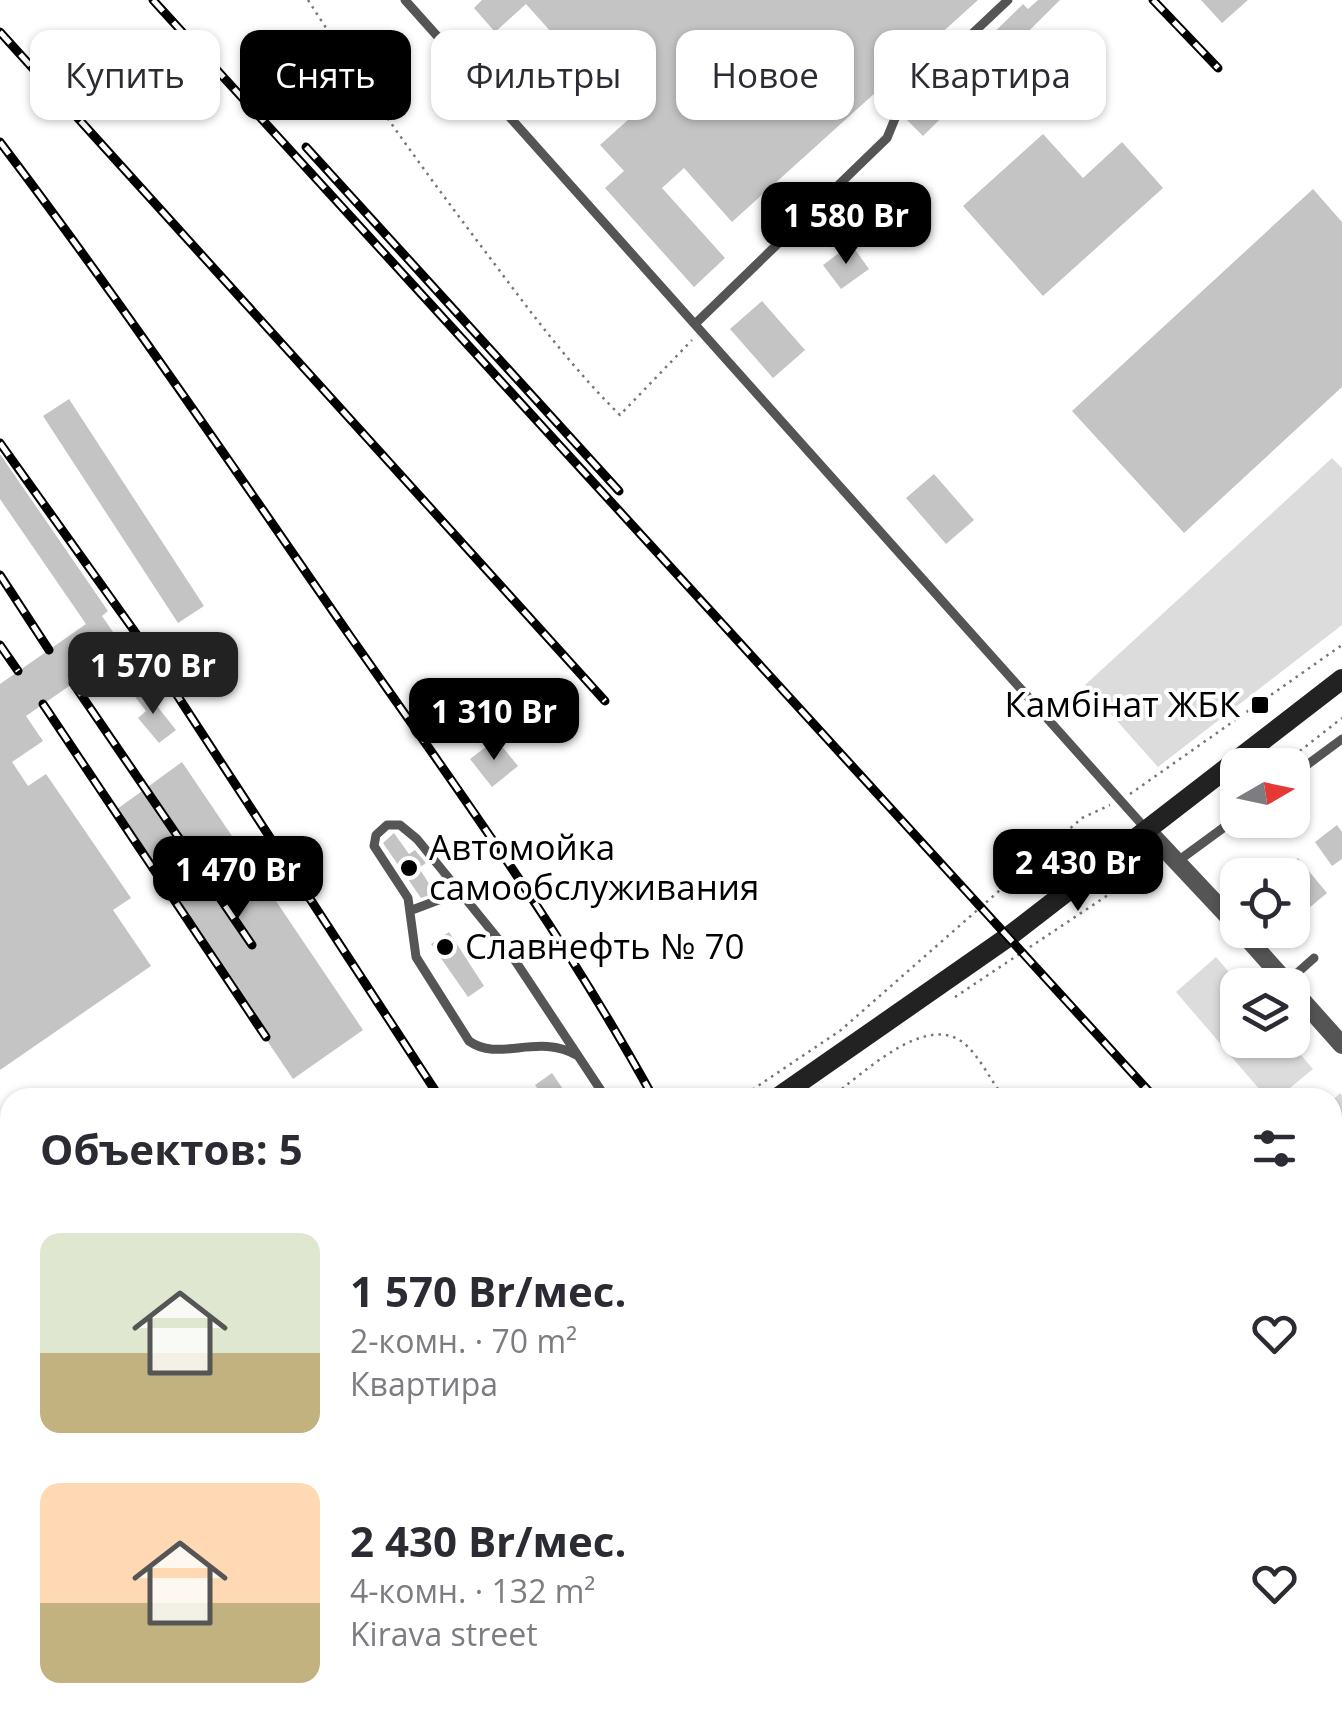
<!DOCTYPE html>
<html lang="ru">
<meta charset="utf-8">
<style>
:root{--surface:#fff;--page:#f7f7f7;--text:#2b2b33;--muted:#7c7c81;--accent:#000}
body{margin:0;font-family:"Open Sans",sans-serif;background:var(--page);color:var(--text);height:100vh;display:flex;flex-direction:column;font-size:38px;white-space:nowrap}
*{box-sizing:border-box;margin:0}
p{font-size:32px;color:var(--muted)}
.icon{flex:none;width:55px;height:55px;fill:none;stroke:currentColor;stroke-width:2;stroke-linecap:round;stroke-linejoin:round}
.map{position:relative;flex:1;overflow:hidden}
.details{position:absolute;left:0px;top:1088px;width:1342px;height:642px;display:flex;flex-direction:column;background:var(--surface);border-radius:30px 30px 0 0;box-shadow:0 2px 8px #0004}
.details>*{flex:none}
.banner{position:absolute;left:30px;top:30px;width:1282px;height:90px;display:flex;gap:20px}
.needle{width:65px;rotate:81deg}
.buttons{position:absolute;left:1220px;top:748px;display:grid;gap:20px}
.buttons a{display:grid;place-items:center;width:90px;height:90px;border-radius:20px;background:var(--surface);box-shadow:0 2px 8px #0004;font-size:50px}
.price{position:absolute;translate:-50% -85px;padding:0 22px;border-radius:20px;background:var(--accent);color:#fff;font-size:32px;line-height:65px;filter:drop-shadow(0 2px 5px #0008)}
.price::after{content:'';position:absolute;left:50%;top:60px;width:30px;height:22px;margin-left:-15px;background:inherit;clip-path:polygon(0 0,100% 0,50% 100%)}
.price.active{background:#222;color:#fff}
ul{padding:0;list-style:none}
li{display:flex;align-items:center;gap:30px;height:250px;padding:0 40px}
li span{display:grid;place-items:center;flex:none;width:280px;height:200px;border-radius:20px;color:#555}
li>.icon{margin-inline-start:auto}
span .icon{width:120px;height:120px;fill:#fffc;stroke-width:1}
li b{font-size:42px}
h2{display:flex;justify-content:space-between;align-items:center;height:120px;padding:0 40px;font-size:42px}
.tag{padding:0 35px;border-radius:20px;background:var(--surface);box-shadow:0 2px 8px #0004;font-size:35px;line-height:90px}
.tag.active{background:var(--accent);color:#fff}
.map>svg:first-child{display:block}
</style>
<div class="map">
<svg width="1342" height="1728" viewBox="0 0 1342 1728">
<rect width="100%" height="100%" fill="#fff"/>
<path fill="#dcdcdc" d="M1332,458L1342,468V625L1158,767L1085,685Z
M1216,957L1240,985L1238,1040H1288L1313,1069L1279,1097H1266L1176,992Z
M1340,1093L1342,1095V1195L1332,1184L1333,1100Z
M1333,1345L1342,1355V1429L1333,1419Z
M151,1720H614L604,1728H158Z"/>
<path fill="#c4c4c4" d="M482,0H978L732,222L684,168L662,188L725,258L694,287L605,188L624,171L600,145L629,119L526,4L495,32L474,8Z
M1038,0H1060L923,136L906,119L1023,4L1028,9Z
M1201,0H1248L1222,23Z
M1043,134L1083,178L1122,142L1163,188L1043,296L963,206Z
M1313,189L1342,222V387L1184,533L1072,411Z
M851,244L869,269L841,289L823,265Z
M762,301L805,350L773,378L730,329Z
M69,399L204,606L178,623L43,416Z
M0,454L108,611L102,616L124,648L26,716L43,741L12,762L28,786L46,774L131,898L113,910L151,966L0,1070V684L86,624L0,499Z
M934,474L974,520L946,544L906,498Z
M141,686L176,730L159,743L138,718L146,711L132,693Z
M496,739L518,766L492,787L470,759Z
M182,762L363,1030L293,1079L113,812Z
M1337,825L1342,832V859L1332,866L1315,842Z
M394,833L409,854L415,850L426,863L419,868L435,893L421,898L383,843Z
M1298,858L1327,893L1309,908L1292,887V875H1277Z
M449,932L484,986L468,997L431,944Z
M552,1073L569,1098H544L535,1085Z"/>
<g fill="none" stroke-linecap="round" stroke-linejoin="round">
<path stroke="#777" stroke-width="2.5" stroke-dasharray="2.5 5" stroke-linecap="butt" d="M308,0C363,86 422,168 484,250C527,307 569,365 620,415L692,340
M1282,765L1342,718
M1130,794L1342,645
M1222,812L1238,800
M955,997L1156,863
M740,1098L841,1030L1082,818L1110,805
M830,1098C863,1074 929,1008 967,1046C982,1060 991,1082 1005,1098
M1332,1453L1342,1465
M10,1609V1620
M158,1720L164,1728
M280,1720L286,1728"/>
<path stroke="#555" stroke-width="9" d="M405,0L1146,829
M695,324L887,138L903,99L1008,0
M1292,776L1342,739
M1178,861L1238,817
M412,910L457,893
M1251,941L1265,930
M1287,982L1314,958
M578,1056C538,1032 499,1063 469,1041L416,957L408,898L374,846L376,835L387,825H400L417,839L512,956L606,1098
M341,1720L348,1728
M1240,1720L1254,1728
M669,1728L673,1720
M783,1728L792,1720"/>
<path stroke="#555" stroke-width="18" d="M1146,829L1238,927
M1240,930L1289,985
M1292,989L1342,1045
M0,1527L10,1543"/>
<path stroke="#222" stroke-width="20" d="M777,1098L1008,937L1342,679
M0,1656L10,1649
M129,1720L136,1728"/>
<g stroke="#000" stroke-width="9">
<path id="rail" d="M153,0L1155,1098
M1153,0L1218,68
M0,32L605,701
M0,142C122,303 235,470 350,636C456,787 564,935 653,1097
M306,147L619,491
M0,443L145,646L440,1098
M0,575L49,650
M0,645L18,671
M73,683L252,945
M43,704L266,1037
M0,1260L10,1274
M1332,1292L1342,1302
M1191,1720L1198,1728"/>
</g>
<use href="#rail" stroke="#fff" stroke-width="5" stroke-dasharray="15" stroke-linecap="butt"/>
</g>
<g fill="#000" stroke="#fff" stroke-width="4">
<rect x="1250" y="695" width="20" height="20" rx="5"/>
<circle cx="409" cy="868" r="10"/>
<circle cx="445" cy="947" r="10"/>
</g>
<g text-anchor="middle" stroke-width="8" stroke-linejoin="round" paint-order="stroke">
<g font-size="35" fill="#000" stroke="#fff" text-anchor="start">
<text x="1240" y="717" text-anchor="end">Камбінат ЖБК</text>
<text x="429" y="860">Автомойка<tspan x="429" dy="40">самообслуживания</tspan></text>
<text x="465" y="959">Славнефть № 70</text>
</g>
</g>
</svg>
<div class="buttons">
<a><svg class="needle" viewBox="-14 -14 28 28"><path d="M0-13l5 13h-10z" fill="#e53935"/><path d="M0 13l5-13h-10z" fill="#7c7c81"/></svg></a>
<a><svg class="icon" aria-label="locate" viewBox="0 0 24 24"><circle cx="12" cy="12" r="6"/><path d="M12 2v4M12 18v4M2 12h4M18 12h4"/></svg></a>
<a><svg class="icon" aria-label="layers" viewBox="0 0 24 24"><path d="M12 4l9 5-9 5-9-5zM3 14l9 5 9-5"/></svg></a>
</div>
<b class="price" style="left:846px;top:267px">1 580 Br</b>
<b class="price active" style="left:153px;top:717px">1 570 Br</b>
<b class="price" style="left:494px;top:763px">1 310 Br</b>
<b class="price" style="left:1078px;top:914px">2 430 Br</b>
<b class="price" style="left:238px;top:921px">1 470 Br</b>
<div class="banner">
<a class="tag">Купить</a>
<a class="tag active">Снять</a>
<a class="tag">Фильтры</a>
<a class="tag">Новое</a>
<a class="tag">Квартира</a>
</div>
<section class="details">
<h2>Объектов: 5<svg class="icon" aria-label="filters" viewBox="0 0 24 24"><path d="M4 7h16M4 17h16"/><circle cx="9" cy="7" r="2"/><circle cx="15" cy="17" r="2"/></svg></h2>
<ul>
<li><span style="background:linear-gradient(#dfe7d0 60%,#c2b280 0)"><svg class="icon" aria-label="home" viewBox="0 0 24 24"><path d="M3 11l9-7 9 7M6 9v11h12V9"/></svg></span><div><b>1 570 Br/мес.</b><p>2-комн. · 70 m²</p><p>Квартира</p></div><svg class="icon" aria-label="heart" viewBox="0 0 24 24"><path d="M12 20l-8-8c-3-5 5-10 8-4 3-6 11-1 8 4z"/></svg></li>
<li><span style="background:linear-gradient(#ffd9b3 60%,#c2b280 0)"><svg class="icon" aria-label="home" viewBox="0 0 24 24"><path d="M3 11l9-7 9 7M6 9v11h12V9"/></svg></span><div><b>2 430 Br/мес.</b><p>4-комн. · 132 m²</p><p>Kirava street</p></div><svg class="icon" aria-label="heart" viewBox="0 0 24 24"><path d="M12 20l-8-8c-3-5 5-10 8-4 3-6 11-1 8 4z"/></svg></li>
</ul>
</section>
</div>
